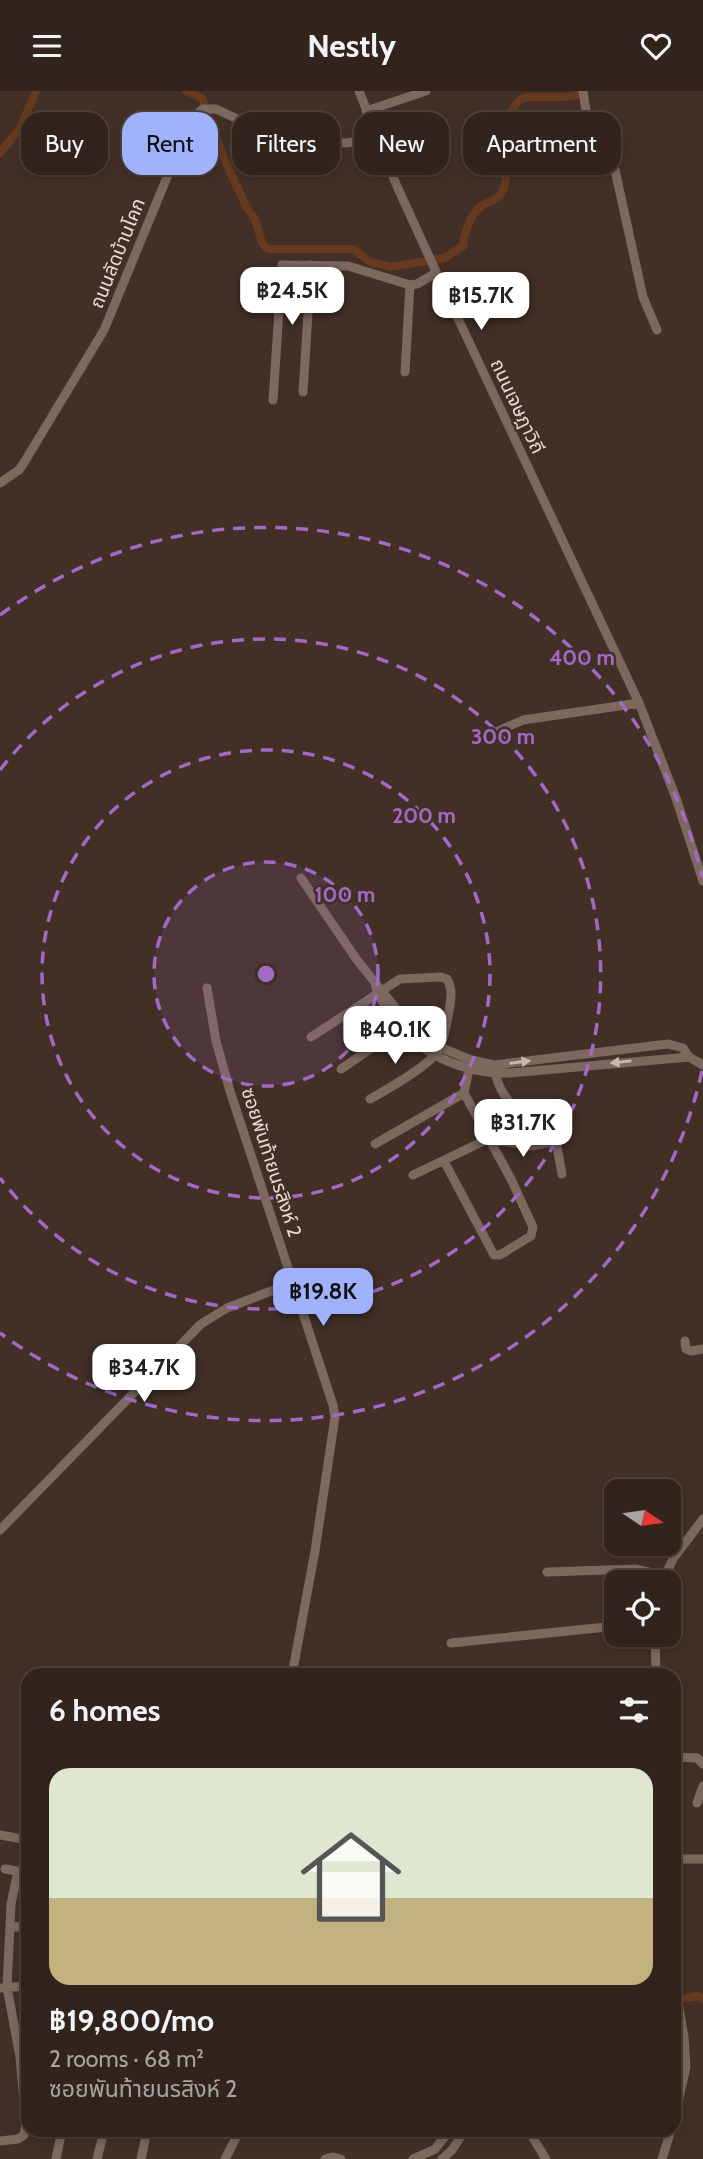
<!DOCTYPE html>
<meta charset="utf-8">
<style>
:root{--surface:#32241d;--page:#3a2c26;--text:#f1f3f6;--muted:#a8a4a4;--line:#4d413b;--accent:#a1b2fd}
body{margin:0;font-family:Cabin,"Noto Sans Thai",sans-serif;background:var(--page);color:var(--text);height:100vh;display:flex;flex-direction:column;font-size:26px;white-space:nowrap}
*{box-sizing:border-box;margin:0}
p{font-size:23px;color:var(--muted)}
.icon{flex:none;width:38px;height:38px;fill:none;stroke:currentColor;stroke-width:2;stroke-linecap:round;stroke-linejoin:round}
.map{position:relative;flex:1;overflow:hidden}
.details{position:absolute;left:21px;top:1577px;width:660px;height:469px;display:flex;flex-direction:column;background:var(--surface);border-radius:21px;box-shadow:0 4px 10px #0003,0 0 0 2px var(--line)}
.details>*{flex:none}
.banner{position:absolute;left:21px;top:21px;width:662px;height:63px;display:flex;gap:14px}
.needle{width:46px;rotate:103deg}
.fabs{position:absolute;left:604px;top:1388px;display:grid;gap:14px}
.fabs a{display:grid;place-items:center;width:77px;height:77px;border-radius:14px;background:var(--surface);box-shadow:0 4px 10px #0003,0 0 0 2px var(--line);font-size:35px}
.price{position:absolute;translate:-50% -60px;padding:0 16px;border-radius:14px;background:#fff;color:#222;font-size:23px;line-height:46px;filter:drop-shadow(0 2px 4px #0008)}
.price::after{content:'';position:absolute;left:50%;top:42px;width:21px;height:16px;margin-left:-10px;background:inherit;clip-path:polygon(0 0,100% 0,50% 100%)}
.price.selected{background:var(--accent);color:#111}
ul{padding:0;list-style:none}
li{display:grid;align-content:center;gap:14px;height:371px;padding:0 28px}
li span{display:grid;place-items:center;height:217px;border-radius:21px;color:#555}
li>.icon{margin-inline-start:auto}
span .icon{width:126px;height:126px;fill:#fffc;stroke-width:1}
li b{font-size:30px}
h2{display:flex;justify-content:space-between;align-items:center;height:84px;padding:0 28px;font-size:30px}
.tag{padding:0 24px;border-radius:21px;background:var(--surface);box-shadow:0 4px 10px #0003,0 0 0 2px var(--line);font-size:24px;line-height:63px}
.tag.selected{background:var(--accent);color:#111}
header{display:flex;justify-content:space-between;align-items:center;height:91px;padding:0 28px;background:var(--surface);font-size:32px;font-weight:700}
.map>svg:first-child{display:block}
</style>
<header><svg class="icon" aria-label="menu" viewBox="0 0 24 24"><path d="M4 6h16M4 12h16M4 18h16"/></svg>Nestly<svg class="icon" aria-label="heart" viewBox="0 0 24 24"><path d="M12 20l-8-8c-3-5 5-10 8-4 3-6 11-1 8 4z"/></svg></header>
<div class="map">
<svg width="703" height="2068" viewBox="0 0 703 2068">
<rect width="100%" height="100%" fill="#423027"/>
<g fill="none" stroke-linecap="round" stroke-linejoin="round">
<path stroke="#673a1f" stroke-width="8" d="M186,0L202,7L223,65L247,117L255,128L262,152L268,158H353L370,171L391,176L444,167L463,155C464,142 470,125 480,116C487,110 498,110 502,101C509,88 504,72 502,59C501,47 512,9 524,7C541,4 559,9 577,4
M0,62L20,37L36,0
M686,1907L698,1905L703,1908"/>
<path stroke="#7c685d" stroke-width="9" d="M359,0L396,93L438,185L639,612L676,707L703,790
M583,0L586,20L613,70L643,206L657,239
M366,20L426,0
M278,217L308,218
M405,281L410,194
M303,301L311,174
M273,309L282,174L348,175L410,194L417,193L436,182
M0,392L19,379L25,370L104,239L177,62L196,24L203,18H216L259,38L281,45L310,50L347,52L376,46
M496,641L523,629L639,612
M301,787L357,869L414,940L442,957L471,969L494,974L668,953L683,957L689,966L703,974
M375,893C377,904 383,912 389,922C416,962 462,983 510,982L689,966
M207,897L216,950L230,1000L333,1314L335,1326L315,1460L292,1584
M311,946L400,888L441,886L447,888C453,898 451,908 449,920C446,935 444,954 433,966C419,980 388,998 370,1008
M495,977C496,994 508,1016 525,1022C535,1025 543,1022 552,1028L562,1083
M341,978L400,938
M375,1053L464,1002L469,978
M444,1070L494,1164H500L531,1145L533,1136L511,1088L464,1002
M413,1084L488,1048L531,1055L557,1050
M685,1250L686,1258L691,1260L703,1258
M0,1439L201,1233L227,1217L292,1192
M547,1481L637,1478L665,1485
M662,1491L673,1468L703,1428
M655,1544L656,1584
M451,1552L616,1535
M674,1666L697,1667L703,1673
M697,1712L703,1695
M0,1744L28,1749
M674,1768H703
M5,1778L28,1782
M10,1835L28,1837
M674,1888L684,1946L686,1976L674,2029
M0,1897L28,1895
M528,2039L546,2068
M0,2050L18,2048L24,2044L26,2033L20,1966L7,1896L11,1813L18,1780
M56,2068L62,2039
M97,2068L103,2044
M141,2068L145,2050
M225,2068L240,2039
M325,2068L333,2066L341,2068
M413,2068L435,2058L450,2039
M442,2068L452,2059L465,2039
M662,2068L671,2039"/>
</g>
<defs><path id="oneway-solid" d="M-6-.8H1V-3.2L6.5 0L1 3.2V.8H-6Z" transform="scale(1.75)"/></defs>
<g fill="#c8b9b2">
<use href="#oneway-solid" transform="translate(520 971) rotate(-8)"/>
<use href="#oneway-solid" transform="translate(621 971) rotate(174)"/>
</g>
<circle cx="266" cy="883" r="112" fill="#a16ac7" fill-opacity=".12"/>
<g fill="none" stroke="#a16ac7" stroke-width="3.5" stroke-dasharray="12 9">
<circle cx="266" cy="883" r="112"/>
<circle cx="266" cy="883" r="224"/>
<path d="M0 679A335 335 0 1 1 0 1087"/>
<path d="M702 980A447 447 0 0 1 0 1242M0 524A447 447 0 0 1 702 786"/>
</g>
<g text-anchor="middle" stroke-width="5" stroke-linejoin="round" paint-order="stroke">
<g font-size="19" fill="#e8dcd6" stroke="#423027">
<text transform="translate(117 162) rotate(-68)" y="7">ถนนลัดบ้านโคก</text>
<text transform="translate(518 315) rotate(65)" y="7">ถนนเจษฎาวิถี</text>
<text transform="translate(272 1071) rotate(72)" y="7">ซอยพันท้ายนรสิงห์ 2</text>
</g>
</g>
<circle cx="266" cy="883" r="10" fill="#a16ac7" stroke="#423027" stroke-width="3.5"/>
<g font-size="21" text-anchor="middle" font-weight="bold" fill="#a16ac7" stroke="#423027" stroke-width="5" stroke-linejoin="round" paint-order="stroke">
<text x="582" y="574">400 m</text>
<text x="503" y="653">300 m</text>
<text x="424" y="732">200 m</text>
<text x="345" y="811">100 m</text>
</g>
</svg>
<div class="fabs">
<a><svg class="needle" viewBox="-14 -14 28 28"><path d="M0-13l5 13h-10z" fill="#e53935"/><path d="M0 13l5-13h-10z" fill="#a8a4a4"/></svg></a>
<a><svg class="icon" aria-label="locate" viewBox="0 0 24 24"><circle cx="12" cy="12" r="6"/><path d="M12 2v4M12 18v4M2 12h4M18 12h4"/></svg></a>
</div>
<b class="price" style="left:292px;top:236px">฿24.5K</b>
<b class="price" style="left:481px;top:241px">฿15.7K</b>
<b class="price" style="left:395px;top:975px">฿40.1K</b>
<b class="price" style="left:523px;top:1068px">฿31.7K</b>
<b class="price selected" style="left:323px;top:1237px">฿19.8K</b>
<b class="price" style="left:144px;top:1313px">฿34.7K</b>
<div class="banner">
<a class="tag">Buy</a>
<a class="tag selected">Rent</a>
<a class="tag">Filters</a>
<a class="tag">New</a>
<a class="tag">Apartment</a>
</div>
<section class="details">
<h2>6 homes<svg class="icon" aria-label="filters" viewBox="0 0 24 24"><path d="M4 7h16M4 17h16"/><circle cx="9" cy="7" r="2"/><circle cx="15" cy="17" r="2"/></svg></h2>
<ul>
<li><span style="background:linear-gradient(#dfe7d0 60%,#c2b280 0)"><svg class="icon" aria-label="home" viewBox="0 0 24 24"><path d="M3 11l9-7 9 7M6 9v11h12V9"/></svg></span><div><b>฿19,800/mo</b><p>2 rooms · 68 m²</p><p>ซอยพันท้ายนรสิงห์ 2</p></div></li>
</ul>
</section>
</div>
